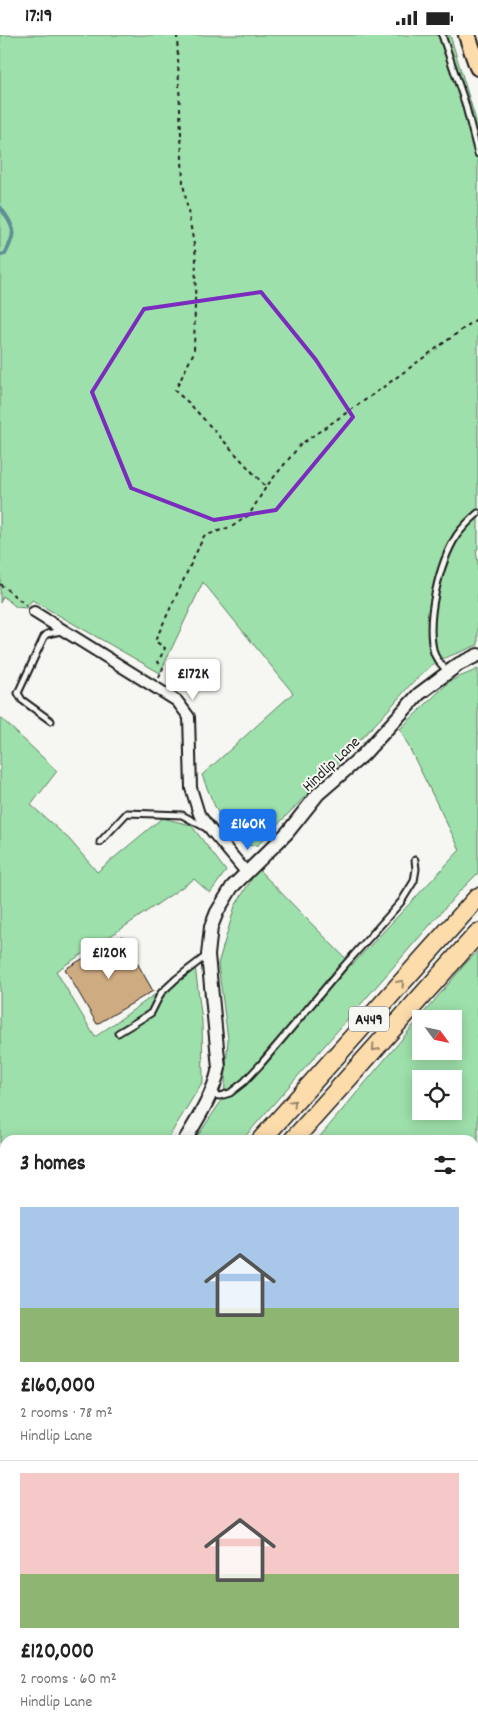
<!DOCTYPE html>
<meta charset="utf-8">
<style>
:root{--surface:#fff;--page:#f2f2f2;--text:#222;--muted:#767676;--line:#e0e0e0;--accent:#1a73e8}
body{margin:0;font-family:Dekko,sans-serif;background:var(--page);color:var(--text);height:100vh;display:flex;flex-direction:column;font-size:19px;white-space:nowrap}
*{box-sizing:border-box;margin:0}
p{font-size:16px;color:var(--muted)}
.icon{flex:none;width:28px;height:28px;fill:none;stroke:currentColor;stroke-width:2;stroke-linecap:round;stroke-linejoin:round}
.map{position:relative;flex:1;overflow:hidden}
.sheet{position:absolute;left:0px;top:1100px;width:479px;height:600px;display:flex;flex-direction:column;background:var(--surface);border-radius:15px 15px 0 0;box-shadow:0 2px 12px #0003}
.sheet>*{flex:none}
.needle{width:32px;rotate:123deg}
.tools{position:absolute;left:412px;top:975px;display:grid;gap:10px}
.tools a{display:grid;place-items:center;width:50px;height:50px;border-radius:0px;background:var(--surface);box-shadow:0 2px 12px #0003;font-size:25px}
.price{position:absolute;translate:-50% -42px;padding:0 11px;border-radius:5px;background:#fff;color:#222;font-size:16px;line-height:32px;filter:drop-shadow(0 1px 2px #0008)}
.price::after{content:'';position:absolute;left:50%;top:30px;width:15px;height:11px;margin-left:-8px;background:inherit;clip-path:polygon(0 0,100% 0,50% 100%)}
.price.selected{background:var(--accent);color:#fff}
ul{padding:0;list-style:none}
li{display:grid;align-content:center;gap:10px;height:265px;padding:0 20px}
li+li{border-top:1px solid var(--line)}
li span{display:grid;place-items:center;height:155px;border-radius:0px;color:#555}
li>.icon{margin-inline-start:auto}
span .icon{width:90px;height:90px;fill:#fffc;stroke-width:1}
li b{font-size:21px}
h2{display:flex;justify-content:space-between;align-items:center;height:60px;padding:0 20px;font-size:21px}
.status{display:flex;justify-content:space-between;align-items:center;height:35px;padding:0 25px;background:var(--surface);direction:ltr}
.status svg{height:14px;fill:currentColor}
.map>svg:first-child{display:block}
</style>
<div class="status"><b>17:19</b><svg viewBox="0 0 49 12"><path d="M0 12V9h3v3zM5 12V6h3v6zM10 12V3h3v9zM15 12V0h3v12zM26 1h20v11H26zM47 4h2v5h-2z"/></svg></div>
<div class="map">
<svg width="478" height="1700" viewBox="0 0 478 1700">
<rect width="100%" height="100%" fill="#f6f6f2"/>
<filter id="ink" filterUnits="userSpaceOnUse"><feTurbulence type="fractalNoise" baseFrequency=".02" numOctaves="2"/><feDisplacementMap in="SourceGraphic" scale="10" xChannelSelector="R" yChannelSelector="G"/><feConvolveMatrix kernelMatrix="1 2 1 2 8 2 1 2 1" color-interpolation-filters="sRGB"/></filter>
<g filter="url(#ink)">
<path fill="#9ee0ab" stroke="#5d7e64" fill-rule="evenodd" d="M0,0H450L478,92V514L476,515L478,529V610L442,624L432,630L411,649L381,683L258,810C254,810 250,811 246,810C224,801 210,760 202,740L293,658L203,547L160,638L32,565L26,573L16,572L3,561L0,568Z
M478,634V838L458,858L242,1105H195L224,1062L228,1004L218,929L235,871L258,834L352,930L460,815L400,694L450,646Z
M0,682L57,736L31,770L69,804L97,837L162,783L191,790L226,836L210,858L194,844L121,894L56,936L95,1002L195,931L202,986L203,1046L167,1105H5V1250L0,1255Z
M478,916V1307L474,1303V1105H317L466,928ZM421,984H454V1016H421ZM421,1044H454V1076H421Z
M5,1277V1378L0,1384V1280Z"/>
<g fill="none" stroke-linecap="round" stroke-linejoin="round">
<path stroke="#5f8f96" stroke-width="4" d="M0,172C15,193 17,197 5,219L0,220"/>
</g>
<path fill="#cfab81" stroke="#1c1c1c" d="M122,901L153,956L97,989L65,934Z"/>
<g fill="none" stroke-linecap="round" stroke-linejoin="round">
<g stroke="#1c1c1c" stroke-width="9">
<path id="service" d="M442,0L465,68L478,119
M448,637C443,631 436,625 434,618C425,586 439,528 457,500C463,492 470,485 478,478
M51,686L22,665L18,658L44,602L47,599L61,596
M100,807L127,778L182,780L206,793
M118,998L151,978L161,958L176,944L206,921
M211,1060L220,1061L230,1058L244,1047L260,1030L343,932L401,867L414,846L416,834L415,825"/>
</g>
<g stroke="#1c1c1c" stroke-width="14">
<path id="minor" d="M34,577L177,666L189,682L191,753L199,779L211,795L246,837"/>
</g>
<g stroke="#1c1c1c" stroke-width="16">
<path id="tertiary" d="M185,1105C199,1082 213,1060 219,1033L208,920L211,892L217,877L232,852L287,798L318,759L363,720L419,659L459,629L478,620
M0,1264L5,1260"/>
</g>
<g stroke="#1c1c1c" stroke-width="20">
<path id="primary" d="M467,0L478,32"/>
</g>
<g stroke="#1c1c1c" stroke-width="21">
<path id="trunk" d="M261,1105L478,862
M293,1105L478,898
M0,1412L5,1406
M0,1445L5,1439"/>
</g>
<path stroke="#1c1c1c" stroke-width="2" stroke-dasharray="4 4" stroke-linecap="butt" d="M177,0L183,148L196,221L194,317L175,356L189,368L265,451
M0,549L27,571
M159,643L163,633L158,627L165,613L155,606L204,501L233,491L249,480L266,452L301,409L371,361L478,283
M0,1502L5,1496
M0,1555L5,1559
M172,1695L178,1700"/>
<use href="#service" stroke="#f6f6f2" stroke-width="5"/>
<use href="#minor" stroke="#f6f6f2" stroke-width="10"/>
<use href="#tertiary" stroke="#f6f6f2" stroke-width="12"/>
<use href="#primary" stroke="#fddcac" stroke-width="16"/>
<use href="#trunk" stroke="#fddcac" stroke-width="18"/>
</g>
<defs><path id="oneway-chevron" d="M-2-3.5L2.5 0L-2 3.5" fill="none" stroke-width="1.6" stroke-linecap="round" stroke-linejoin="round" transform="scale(1.25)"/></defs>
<g stroke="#98866b">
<use href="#oneway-chevron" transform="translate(401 948) rotate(-48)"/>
<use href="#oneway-chevron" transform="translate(375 1013) rotate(132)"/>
<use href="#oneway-chevron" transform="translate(293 1068) rotate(-48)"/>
</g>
</g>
<path fill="none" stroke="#7b2cbf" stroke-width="4" stroke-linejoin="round" d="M261,257L316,325L353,382L276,475L214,485L131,453L92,357L144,274Z"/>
<g text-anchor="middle" stroke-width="4" stroke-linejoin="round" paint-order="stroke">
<rect fill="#f6f6f2" stroke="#5d5d5c" stroke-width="1" x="349" y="971.5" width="40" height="25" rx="4"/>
<g font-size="15" font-weight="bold" fill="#1c1c1c">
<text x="369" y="989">A449</text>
</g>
<g font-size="16" fill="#1c1c1c" stroke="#f6f6f2">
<text transform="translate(330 728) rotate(-43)" y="6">Hindlip Lane</text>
</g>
</g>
</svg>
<div class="tools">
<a><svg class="needle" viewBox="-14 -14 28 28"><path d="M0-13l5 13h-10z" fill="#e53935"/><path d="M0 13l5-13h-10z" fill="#767676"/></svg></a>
<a><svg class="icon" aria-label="locate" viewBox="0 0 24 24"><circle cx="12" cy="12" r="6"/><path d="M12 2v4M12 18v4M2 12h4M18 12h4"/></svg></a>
</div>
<b class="price" style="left:193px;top:666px">£172K</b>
<b class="price selected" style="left:248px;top:816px">£160K</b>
<b class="price" style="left:109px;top:945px">£120K</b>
<section class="sheet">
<h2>3 homes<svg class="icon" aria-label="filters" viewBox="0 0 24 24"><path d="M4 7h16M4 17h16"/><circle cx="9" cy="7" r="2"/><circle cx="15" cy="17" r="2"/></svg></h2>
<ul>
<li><span style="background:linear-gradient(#a9c7e8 65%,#8fb573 0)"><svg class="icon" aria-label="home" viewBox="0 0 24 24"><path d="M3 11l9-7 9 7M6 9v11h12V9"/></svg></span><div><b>£160,000</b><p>2 rooms · 78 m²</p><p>Hindlip Lane</p></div></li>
<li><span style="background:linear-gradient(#f6c9c9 65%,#8fb573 0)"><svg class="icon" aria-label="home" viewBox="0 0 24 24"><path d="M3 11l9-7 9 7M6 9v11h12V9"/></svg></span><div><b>£120,000</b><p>2 rooms · 60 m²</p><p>Hindlip Lane</p></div></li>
</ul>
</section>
</div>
